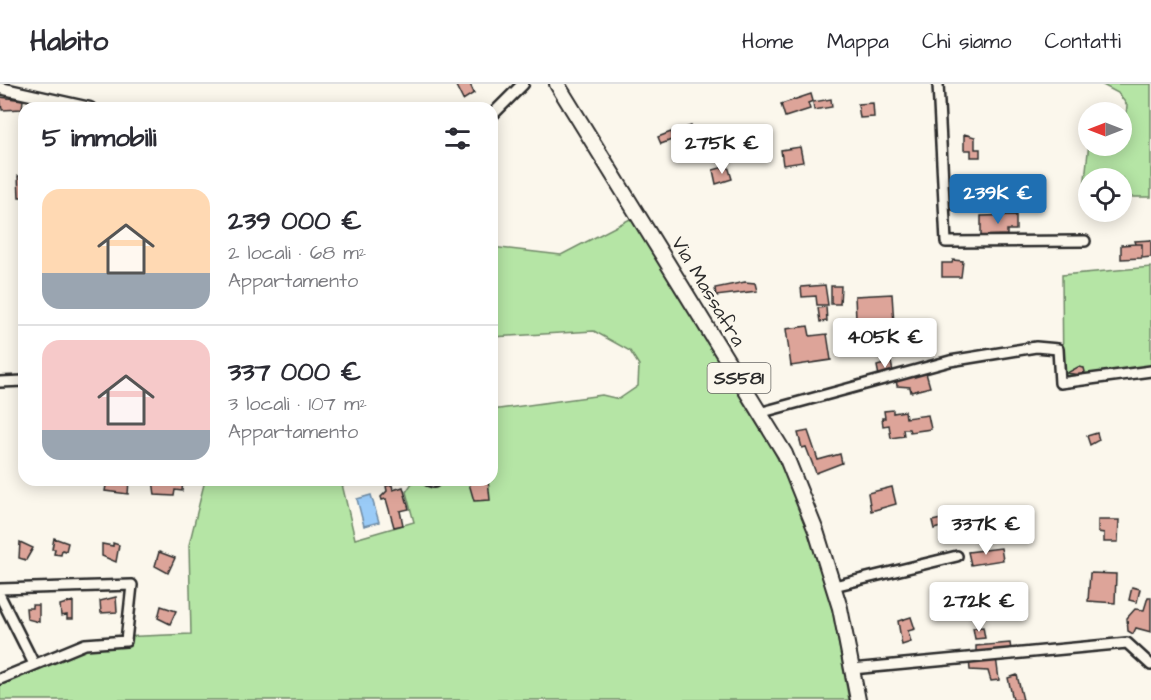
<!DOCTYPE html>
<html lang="it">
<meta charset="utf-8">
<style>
:root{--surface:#fff;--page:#f2f2f3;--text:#2b2b33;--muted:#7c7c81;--line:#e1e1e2;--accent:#1f6fb2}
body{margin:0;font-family:"Architects Daughter",sans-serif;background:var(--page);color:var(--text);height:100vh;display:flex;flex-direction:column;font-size:22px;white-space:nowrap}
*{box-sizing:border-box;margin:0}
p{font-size:20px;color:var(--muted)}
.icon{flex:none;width:33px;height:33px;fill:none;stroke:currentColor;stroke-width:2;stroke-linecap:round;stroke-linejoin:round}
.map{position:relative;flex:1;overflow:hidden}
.sheet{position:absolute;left:18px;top:18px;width:480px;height:384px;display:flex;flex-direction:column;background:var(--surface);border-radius:18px;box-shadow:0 3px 15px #0003}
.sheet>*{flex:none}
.needle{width:39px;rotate:270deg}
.controls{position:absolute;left:1078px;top:18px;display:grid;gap:12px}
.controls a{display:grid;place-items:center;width:54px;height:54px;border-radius:50%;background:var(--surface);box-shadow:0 3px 15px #0003;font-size:30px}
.price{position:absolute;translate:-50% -51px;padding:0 14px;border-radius:6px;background:#fff;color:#222;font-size:20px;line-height:39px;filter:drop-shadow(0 2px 3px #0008)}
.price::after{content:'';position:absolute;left:50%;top:36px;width:18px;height:14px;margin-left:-9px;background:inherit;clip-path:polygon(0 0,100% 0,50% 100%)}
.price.on{background:var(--accent);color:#fff}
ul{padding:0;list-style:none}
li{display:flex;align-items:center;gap:18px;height:150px;padding:0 24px}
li+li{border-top:2px solid var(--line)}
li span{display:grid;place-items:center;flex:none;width:168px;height:120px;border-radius:18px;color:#555}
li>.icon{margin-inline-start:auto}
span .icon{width:72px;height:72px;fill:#fffc;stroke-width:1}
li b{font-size:26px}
h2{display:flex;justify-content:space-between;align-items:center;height:72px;padding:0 24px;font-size:26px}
header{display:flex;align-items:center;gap:36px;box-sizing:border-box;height:84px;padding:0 30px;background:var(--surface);border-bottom:2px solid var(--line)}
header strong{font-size:28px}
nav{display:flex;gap:33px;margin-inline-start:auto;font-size:21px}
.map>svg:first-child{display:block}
</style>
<header>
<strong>Habito</strong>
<nav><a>Home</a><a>Mappa</a><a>Chi siamo</a><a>Contatti</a></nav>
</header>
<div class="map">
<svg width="1151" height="616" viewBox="0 0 1151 616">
<rect width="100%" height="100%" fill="#fbf7ec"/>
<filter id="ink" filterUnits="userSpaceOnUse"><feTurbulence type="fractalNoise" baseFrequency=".0167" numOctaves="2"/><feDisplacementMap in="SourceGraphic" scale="12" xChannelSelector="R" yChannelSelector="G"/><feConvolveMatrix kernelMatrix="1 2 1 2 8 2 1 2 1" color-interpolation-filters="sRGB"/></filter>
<g filter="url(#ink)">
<path fill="#b5e5a5" stroke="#708868" stroke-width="1.5" d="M1101,0H1151V113H1122V94H1089V113H1083L1089,59V62H1122V35L1126,33L1127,21L1118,9Z
M632,134L757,335L799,416L831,518L849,616H0V592L95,554L191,550L189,461L205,396H341L355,455L414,438L406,408L414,396H492V326L602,311L619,315L638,302L639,281L630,267L594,247L492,253V163L561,171Z
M1151,183V284L1063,295L1062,191Z"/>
<path fill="#9acbf7" stroke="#6e8ba5" stroke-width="1.5" d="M371,411L379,438L364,442L357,415Z"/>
<path fill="#dda499" stroke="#2b2b2b" stroke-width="1.5" d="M455,0H470L474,9L463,16Z
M811,10L813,17L808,19L810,25L785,33L781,20Z
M0,13L23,16L22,25L2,26Z
M831,15L832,23L814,26L813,18Z
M873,19L874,33L860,34L858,20Z
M691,42L694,53L711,48L715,61L689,68L682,45Z
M671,48L674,55L661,60L658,53Z
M964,50L975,53V65H980V73H971V66H964Z
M800,63L803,78L783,81L781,66Z
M728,82L732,95L716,100L713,86Z
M18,92H24V113H19Z
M950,110H958V119H965L966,126H951Z
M1016,131V146H1007V151L981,152V132Z
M1151,156V173L1142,174V160H1136L1135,157Z
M1136,160H1142V174L1121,175V161Z
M953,176L963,177L961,193H942V179H952Z
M745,198L755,199L757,207L716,212L715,204Z
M825,201L828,221H817L816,212L802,213L801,203Z
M831,202H841L840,220H831Z
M892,210L895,256L857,258L855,212Z
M826,223L827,237L820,238L818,224Z
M808,242L810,252L827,250L831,276L791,282L786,245Z
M891,278L893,288L879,292L877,282Z
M1078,283L1084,284L1085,288L1080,291L1067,289Z
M926,289L930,303L911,308L910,303L897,302L896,295Z
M893,326V329L905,327L906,334L928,331L931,345L910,348L909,345H903L904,352L891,354L889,341L883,342L882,334H885L884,327Z
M808,347L818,376L840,370L842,379L816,389L806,363L802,364L798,349Z
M1097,349L1099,356L1090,361L1087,352Z
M107,396H129L128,410L105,407Z
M183,396L182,407L175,406L174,412L155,411L153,396Z
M468,396H488L490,416L474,417Z
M392,401L393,406L403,403L409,425L400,427L403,441L394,443L386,415L382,416L381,413L387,407L386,402Z
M892,403L896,420L871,427L868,409Z
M946,434L948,441L934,445L932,437Z
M1098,436H1119L1118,458H1104V449L1098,448Z
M54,454L68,459L66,467L62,466L61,471L54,470L55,465H52Z
M20,458L33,464L26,476L19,474Z
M113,459L119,461L116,478L102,472V460L113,462Z
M1001,464L1003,476L971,481L968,468Z
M159,468L175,474L168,489L155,482Z
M1090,489L1116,490L1115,519L1088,517Z
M1132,503L1140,505L1137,518L1129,516Z
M116,513L117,528L101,529L100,517Z
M1148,513H1151V548L1136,544L1133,550L1128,547L1127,534L1135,525L1144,526Z
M73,517V535H67V531L61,532L60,521Z
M32,521H39V538L27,535L26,524H32Z
M161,522L176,527L170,540L158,534Z
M911,533L915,545L908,547L911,558L902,561L898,537Z
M983,543L985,554L975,555L973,544Z
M1010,559L1011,566L976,569V562Z
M996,573L999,596L991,597L988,587L970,586L969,575Z
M1017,591L1023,616H1013L1008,594Z"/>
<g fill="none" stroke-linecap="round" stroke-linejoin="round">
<g stroke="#2b2b2b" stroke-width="14">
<path id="minor" d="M938,0L946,158L1085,157
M0,298L24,297
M759,329L950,277L1036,263L1058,265L1060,299L1151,287
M428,396L434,398
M834,502L957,472
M0,505L132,501L126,557L85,560L0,595
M0,512L34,580
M852,585L1127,559L1151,581"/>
</g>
<g stroke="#2b2b2b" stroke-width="15">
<path id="tertiary" d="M0,4L90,24
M492,31L523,0"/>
</g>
<g stroke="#2b2b2b" stroke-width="18">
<path id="primary" d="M557,0L785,370L816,447L840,524L858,616"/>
</g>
<use href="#minor" stroke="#fbf7ec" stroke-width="9"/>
<use href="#tertiary" stroke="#fbf7ec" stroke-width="10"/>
<use href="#primary" stroke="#fbf7ec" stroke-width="14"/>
</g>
</g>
<g text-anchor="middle" stroke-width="6" stroke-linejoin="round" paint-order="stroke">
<rect fill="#fbf7ec" stroke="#696865" stroke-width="1.5" x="707.5" y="279" width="63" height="30" rx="4.5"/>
<g font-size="18" font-weight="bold" fill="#2b2b2b">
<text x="739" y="300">SS581</text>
</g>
<g font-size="20" fill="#2b2b2b" stroke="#fbf7ec">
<text transform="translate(709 207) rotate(59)" y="7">Via Massafra</text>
</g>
</g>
</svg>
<div class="controls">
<a><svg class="needle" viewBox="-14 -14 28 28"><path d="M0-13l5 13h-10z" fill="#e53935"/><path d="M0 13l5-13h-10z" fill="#7c7c81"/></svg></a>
<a><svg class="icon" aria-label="locate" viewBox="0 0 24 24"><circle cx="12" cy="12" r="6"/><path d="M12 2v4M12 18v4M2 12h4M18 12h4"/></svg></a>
</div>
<b class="price" style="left:722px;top:91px">275K €</b>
<b class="price on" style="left:998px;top:141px">239K €</b>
<b class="price" style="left:885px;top:285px">405K €</b>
<b class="price" style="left:986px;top:472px">337K €</b>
<b class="price" style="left:979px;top:549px">272K €</b>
<section class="sheet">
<h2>5 immobili<svg class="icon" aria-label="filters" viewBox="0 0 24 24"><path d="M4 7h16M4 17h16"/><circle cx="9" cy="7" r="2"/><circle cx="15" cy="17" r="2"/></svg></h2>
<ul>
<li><span style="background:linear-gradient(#ffd9b3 70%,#9aa5b1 0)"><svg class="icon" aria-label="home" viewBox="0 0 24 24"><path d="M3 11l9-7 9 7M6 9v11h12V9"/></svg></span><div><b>239 000 €</b><p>2 locali · 68 m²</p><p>Appartamento</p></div></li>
<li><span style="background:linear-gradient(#f6c9c9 75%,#9aa5b1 0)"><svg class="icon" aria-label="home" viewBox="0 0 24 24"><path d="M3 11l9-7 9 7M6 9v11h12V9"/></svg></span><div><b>337 000 €</b><p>3 locali · 107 m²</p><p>Appartamento</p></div></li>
</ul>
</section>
</div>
